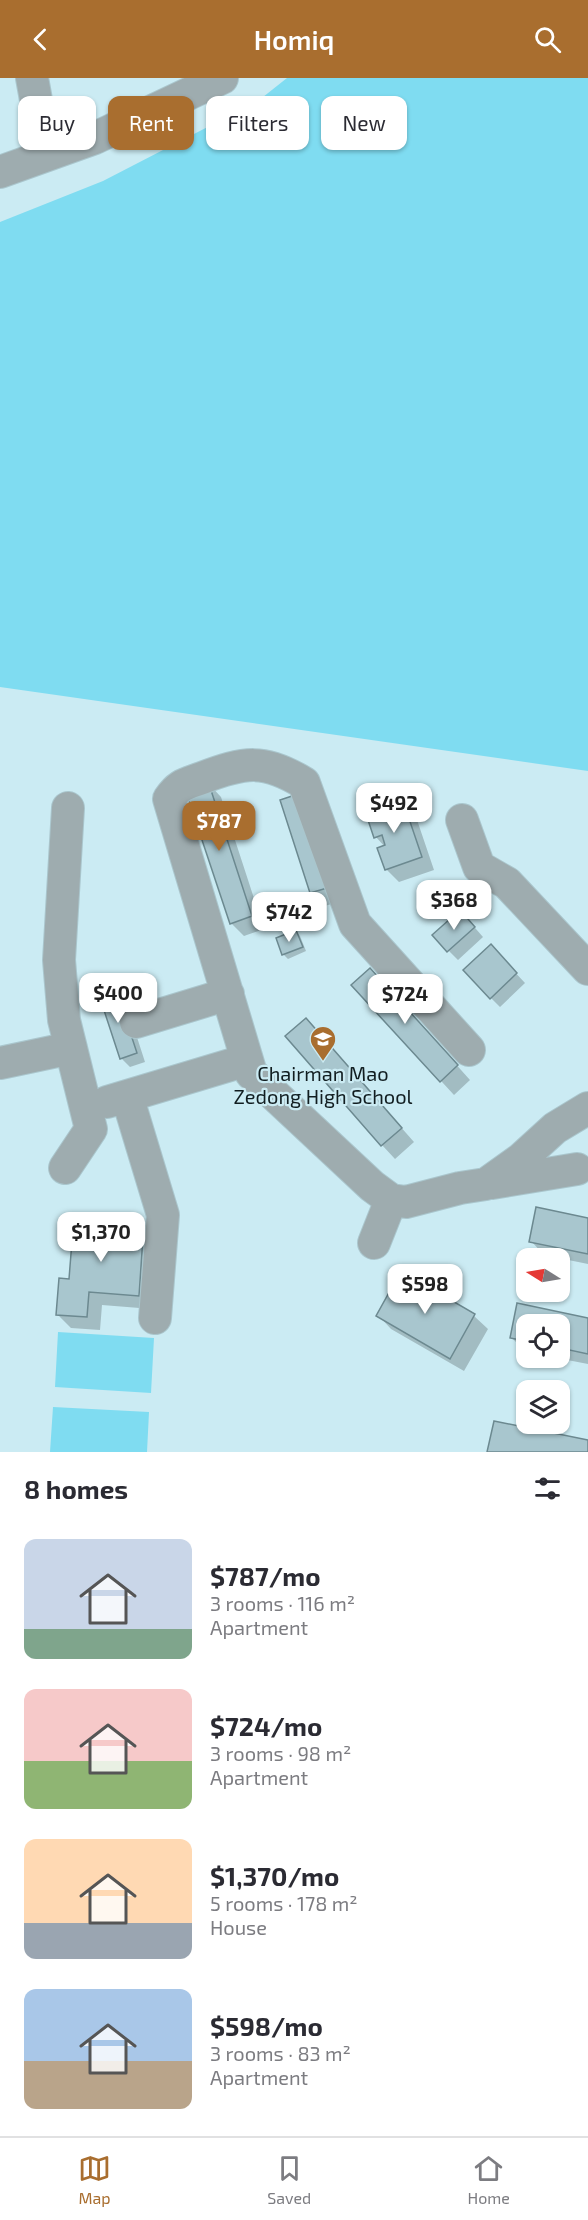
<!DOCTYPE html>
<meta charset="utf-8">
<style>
:root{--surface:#fff;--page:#f7f7f7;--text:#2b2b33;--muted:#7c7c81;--line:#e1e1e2;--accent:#a96e2f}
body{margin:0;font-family:"Exo 2",sans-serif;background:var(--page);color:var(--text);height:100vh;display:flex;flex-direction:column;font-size:22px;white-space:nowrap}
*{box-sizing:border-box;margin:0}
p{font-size:20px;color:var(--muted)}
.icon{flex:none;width:33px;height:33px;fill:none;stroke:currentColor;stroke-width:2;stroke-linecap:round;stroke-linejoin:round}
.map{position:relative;height:1374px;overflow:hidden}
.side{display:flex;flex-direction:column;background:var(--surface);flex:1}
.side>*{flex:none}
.guide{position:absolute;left:18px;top:18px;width:552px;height:54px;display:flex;gap:12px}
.needle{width:39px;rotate:281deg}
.controls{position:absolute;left:516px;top:1170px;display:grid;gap:12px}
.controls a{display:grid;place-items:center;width:54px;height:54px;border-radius:12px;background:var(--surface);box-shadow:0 2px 4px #0004;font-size:30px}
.price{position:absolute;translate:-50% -51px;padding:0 14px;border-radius:12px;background:#fff;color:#222;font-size:20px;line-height:39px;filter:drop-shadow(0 2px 3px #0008)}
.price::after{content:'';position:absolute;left:50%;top:36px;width:18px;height:14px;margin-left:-9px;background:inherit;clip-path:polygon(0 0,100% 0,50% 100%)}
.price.active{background:var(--accent);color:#fff}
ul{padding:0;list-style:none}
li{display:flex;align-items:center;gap:18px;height:150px;padding:0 24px}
li span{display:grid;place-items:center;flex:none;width:168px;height:120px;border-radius:12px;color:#555}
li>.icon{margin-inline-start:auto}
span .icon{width:72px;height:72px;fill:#fffc;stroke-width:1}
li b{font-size:26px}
h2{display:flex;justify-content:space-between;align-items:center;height:72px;padding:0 24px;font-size:26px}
.chip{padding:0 21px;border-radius:12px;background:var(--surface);box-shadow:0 2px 4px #0004;font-size:21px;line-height:54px}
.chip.active{background:var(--accent);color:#fff}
header{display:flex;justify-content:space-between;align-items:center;height:78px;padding:0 24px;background:var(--accent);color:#fff;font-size:27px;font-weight:600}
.dock{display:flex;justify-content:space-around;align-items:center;height:84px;border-top:2px solid var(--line);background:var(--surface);font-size:16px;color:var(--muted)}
.dock a{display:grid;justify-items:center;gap:3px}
.dock .active{color:var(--accent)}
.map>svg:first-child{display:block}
</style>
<header><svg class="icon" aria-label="back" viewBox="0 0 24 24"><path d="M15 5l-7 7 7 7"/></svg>Homiq<svg class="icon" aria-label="search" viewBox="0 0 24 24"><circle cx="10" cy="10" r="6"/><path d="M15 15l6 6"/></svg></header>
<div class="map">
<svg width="588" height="1374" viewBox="0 0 588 1374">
<rect width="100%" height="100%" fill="#cbebf3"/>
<path fill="#7fdcf1" d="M287,0H588V693L0,609V144L103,103L258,23Z
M58,1254L154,1260L151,1315L55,1309Z
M53,1329L149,1334L147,1374H50Z"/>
<path fill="#0003" d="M208,705L221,719L264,851L244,858L231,845Z
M402,722L415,736L434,792L399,804L386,791L385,769L376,759Z
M282,723L347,821L325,828L312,814Z
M469,843L483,859L458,882L449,873Z
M296,853L300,858L306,873L288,881L283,876Z
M500,878L525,905L500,929L491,920Z
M383,905L470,1002L454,1017L353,907Z
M116,913L125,922L145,984L130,989L121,980Z
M306,942L414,1064L395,1081L382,1067Z
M588,1141V1186L544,1177L531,1163Z
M144,1145L157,1159L152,1231L102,1227L100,1252L71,1250L57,1236L71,1203Z
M402,1195L474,1238L488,1251L464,1293L391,1251L378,1237Z
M518,1227L588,1241V1286L557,1280H560V1246H526V1273H525L511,1259Z"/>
<path fill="#a8c6ce" stroke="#6c8990" stroke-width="1.5" d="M208,703L252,838L230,846L185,711Z
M304,714L334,808L310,815L280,722Z
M402,720L422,779L385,792L377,770L385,767L382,757L374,760L365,733Z
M460,832L475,849L447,874L432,857Z
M296,852L303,869L282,877L276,860Z
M491,866L517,895L490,921L463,892Z
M370,890L458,987L440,1004L351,907Z
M116,911L137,975L120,981L99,917Z
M306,940L402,1050L381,1068L285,958Z
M536,1129L588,1140V1176L529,1164Z
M74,1138L144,1144L139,1218L89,1214L87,1239L56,1237L59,1200L69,1201Z
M401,1193L475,1236L450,1281L376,1238Z
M517,1225L588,1240V1276L560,1270V1246H526V1263L510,1260Z
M494,1343L588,1362V1374H487Z"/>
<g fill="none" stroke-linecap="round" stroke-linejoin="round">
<g stroke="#aac6cd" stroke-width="34">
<path id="minor" d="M32,0L46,77
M0,94L95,60L222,0
M462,742L479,789L507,805L588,891
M136,944L228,916
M469,972L355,846L304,705C264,680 244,684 202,700C186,706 179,706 169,721L251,995L372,1108L391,1122L406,1124L460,1110L486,1106L521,1081L555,1050L588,1030
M0,985L71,970
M127,1018L163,1137L155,1240
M107,1024L247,982
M65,1090L91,1051L64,942L59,882L68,730
M492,1105L577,1091
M374,1165L391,1122"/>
</g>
<use href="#minor" stroke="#9eacaf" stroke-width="32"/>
</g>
<defs>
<g id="school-pin" transform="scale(1.35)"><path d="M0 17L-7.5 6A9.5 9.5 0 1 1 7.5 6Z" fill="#a96e2f" stroke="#cbebf3"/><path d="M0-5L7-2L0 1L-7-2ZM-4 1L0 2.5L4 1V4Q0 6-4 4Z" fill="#fff"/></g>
</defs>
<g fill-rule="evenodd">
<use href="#school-pin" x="323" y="961"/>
</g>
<g text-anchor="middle" stroke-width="4.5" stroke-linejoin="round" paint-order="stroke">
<g font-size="20" fill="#111d20" stroke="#cbebf3">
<text x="323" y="1003">Chairman Mao<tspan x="323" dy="23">Zedong High School</tspan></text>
</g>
</g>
</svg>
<div class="controls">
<a><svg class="needle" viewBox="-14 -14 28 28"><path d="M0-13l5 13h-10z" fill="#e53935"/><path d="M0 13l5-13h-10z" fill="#7c7c81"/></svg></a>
<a><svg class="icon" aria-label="locate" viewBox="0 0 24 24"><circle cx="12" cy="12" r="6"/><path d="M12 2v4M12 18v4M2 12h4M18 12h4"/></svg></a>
<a><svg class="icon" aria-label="layers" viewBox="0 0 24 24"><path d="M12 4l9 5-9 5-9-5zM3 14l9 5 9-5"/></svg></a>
</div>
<b class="price" style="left:394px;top:756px">$492</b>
<b class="price active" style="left:219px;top:774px">$787</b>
<b class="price" style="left:454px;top:853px">$368</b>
<b class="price" style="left:289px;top:865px">$742</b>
<b class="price" style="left:118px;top:946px">$400</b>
<b class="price" style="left:405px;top:947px">$724</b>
<b class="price" style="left:101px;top:1185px">$1,370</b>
<b class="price" style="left:425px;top:1237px">$598</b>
<div class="guide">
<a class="chip">Buy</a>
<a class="chip active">Rent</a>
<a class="chip">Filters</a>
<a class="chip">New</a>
</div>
</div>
<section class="side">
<h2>8 homes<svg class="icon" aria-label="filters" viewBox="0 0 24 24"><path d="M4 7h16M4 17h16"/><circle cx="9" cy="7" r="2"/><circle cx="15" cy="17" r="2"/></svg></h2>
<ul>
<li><span style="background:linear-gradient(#c9d6e8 75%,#7fa58c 0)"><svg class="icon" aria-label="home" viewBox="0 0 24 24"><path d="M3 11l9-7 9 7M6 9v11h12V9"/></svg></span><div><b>$787/mo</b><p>3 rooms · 116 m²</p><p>Apartment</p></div></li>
<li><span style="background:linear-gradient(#f6c9c9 60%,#8fb573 0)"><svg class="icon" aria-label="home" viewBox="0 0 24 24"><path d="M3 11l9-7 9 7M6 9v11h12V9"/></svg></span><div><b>$724/mo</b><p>3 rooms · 98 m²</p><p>Apartment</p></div></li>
<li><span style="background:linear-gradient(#ffd9b3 70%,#9aa5b1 0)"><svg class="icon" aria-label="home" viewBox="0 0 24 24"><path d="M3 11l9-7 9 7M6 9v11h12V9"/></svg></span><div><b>$1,370/mo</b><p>5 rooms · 178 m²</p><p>House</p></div></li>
<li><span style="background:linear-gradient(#a9c7e8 60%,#b9a48a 0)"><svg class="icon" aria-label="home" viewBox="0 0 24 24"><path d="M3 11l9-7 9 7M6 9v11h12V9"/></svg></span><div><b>$598/mo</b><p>3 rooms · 83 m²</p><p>Apartment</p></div></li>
</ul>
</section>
<nav class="dock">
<a class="active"><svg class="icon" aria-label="map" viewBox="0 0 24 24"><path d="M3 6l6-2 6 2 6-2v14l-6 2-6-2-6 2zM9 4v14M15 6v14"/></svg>Map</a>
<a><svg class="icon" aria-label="saved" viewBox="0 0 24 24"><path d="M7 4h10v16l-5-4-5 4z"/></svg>Saved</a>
<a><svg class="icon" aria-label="home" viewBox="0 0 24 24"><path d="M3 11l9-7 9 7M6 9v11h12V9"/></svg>Home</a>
</nav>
